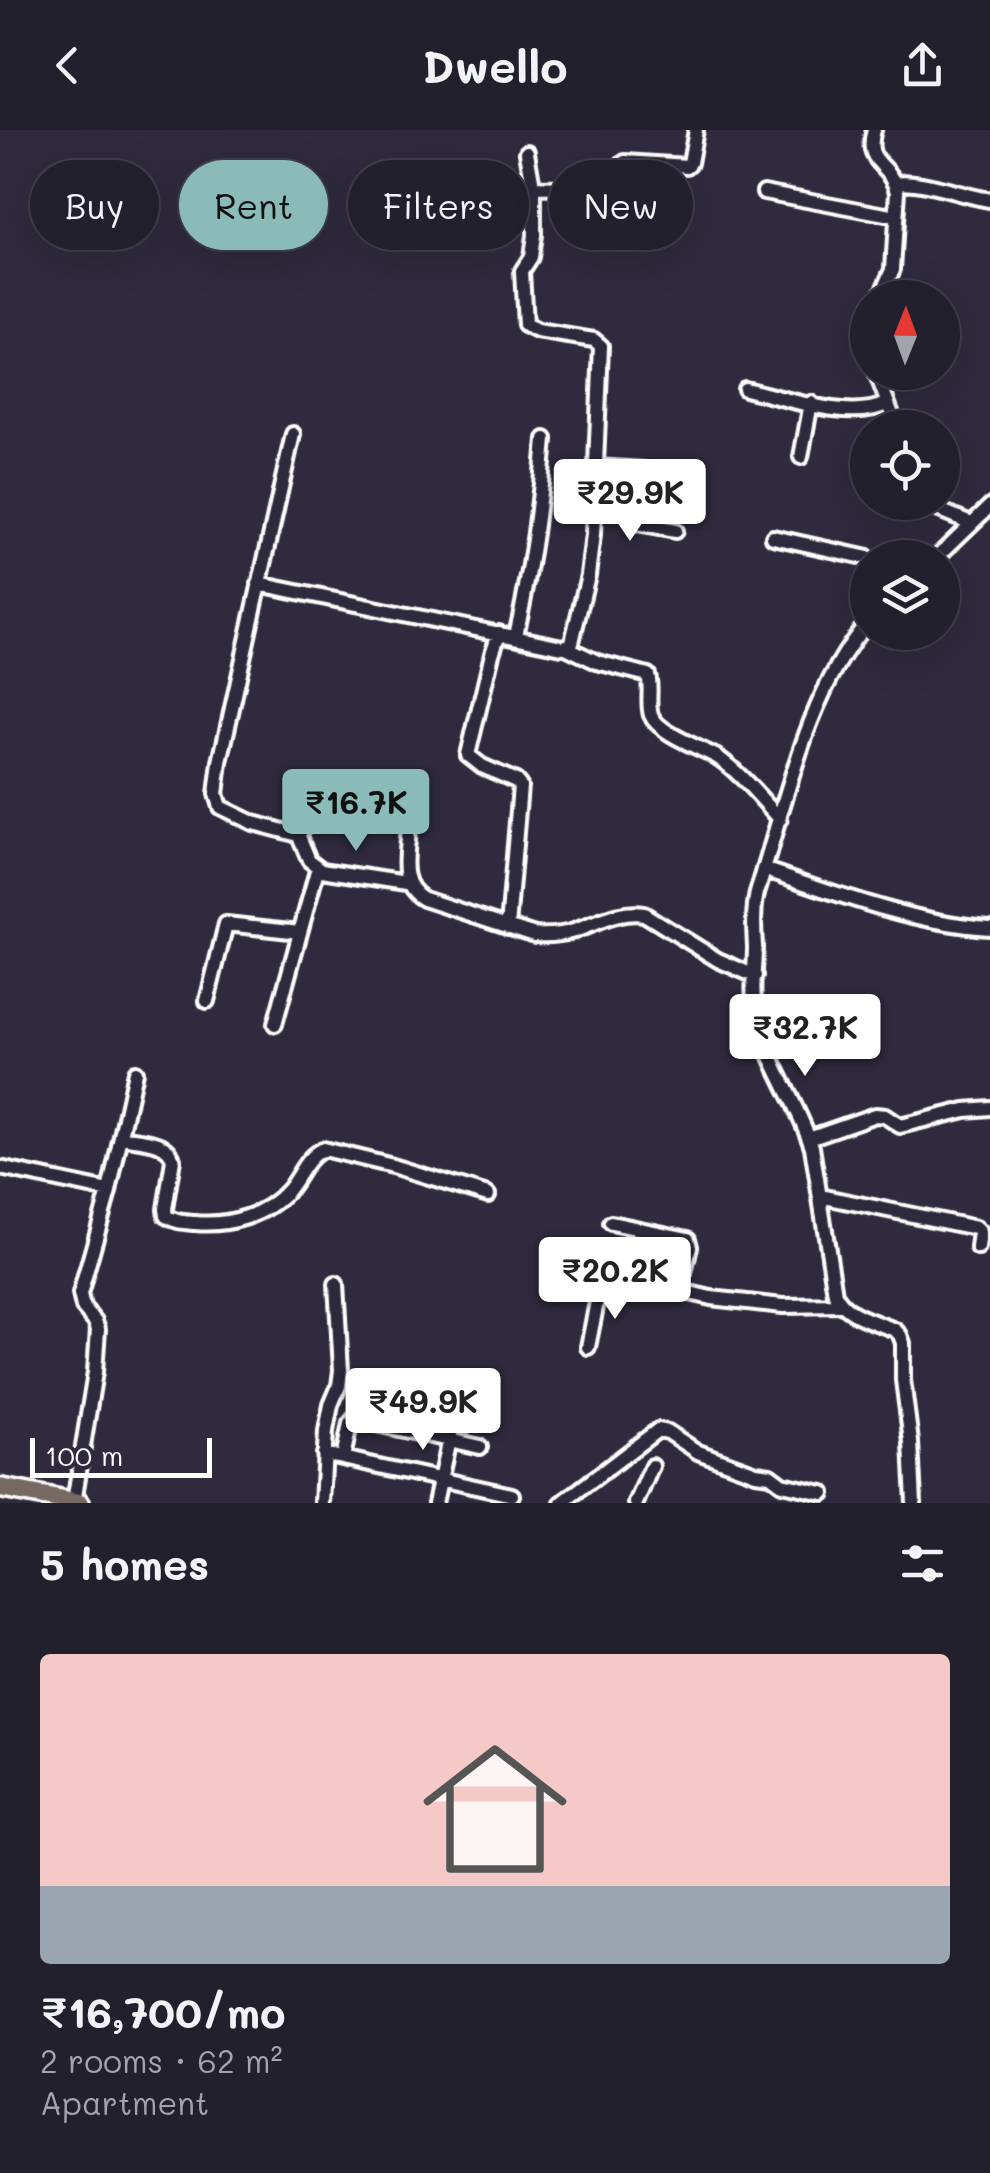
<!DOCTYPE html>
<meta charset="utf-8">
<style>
:root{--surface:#23202e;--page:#2f2d3a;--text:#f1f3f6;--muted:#a3a3aa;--line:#403e4a;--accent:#8bbbb9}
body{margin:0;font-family:Mali,sans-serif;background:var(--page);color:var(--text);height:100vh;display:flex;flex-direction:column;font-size:38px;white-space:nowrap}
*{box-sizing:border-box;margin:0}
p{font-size:32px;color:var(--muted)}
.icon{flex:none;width:55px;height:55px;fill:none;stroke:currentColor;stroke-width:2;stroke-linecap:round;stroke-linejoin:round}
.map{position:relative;height:1373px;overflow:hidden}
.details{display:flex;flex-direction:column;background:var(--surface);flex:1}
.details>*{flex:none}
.guide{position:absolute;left:30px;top:30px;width:930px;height:90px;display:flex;gap:20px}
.needle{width:65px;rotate:1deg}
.controls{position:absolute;left:850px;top:150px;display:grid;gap:20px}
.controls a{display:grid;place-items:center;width:110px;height:110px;border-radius:50%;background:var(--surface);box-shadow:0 10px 40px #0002,0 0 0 2px var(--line);font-size:50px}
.scale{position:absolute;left:30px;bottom:25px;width:182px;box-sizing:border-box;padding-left:10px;border:5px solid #fff;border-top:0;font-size:28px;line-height:35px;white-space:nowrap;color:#fff;-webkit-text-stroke:8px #2f2a3d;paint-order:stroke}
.price{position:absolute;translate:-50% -85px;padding:0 22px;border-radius:10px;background:#fff;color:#222;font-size:32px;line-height:65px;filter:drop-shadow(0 2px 5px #0008)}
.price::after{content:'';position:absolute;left:50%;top:60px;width:30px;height:22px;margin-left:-15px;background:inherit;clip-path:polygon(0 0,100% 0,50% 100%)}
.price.on{background:var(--accent);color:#111}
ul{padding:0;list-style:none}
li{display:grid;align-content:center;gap:20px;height:530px;padding:0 40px}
li span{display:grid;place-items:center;height:310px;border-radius:10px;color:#555}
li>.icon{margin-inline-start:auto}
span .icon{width:180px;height:180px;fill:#fffc;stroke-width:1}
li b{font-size:42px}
h2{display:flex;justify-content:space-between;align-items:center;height:120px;padding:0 40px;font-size:42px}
.chip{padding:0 35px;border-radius:45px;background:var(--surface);box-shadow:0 10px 40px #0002,0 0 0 2px var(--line);font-size:35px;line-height:90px}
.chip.on{background:var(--accent);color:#111}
header{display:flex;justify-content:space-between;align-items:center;height:130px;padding:0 40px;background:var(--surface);font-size:45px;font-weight:700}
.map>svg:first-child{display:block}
</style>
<header><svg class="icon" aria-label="back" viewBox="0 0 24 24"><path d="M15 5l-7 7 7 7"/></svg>Dwello<svg class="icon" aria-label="share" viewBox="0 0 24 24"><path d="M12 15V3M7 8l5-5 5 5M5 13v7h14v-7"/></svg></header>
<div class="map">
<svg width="990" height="1373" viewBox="0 0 990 1373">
<rect width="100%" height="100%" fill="#2f2a3d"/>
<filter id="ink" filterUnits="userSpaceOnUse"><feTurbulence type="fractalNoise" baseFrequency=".01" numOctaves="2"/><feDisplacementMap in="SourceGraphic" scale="20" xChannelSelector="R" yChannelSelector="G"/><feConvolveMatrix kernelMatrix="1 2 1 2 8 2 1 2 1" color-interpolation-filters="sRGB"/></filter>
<g filter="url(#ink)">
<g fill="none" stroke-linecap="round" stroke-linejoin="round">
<g stroke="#fff" stroke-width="20">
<path id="minor" d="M874,0C863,35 891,32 898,61L893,139L880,168
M896,53C917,48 965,67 990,70
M534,57L580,59L599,63L609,61L615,56L621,35L625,32L687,36L690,33L696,0
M764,62L896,87
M868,187L866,198L868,213
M876,242L897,298
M745,259C781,267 854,293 887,273
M293,304L220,632L216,664L220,677L253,693L295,704L301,701L311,675L314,672L382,688L404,691L408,697C407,723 397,754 424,769L535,805C549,806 561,805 574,801C598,793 619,780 644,784L718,830L755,846
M801,327L811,273
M595,337L644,340
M920,372L971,393
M594,380L628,382L637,394L675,401
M773,407L868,428
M936,428L990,376
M259,454L562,517L570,515L572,512L588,445L593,405L601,216L594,210L537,201L525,195L522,141L531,127L534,105V62L527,22
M868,492C807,562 785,675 757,763C753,780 754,799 755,817C755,835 752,854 754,872C760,921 797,970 812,1017L835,1164C846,1186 873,1191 895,1200L900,1205L903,1213V1250L911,1312L914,1373
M499,503L492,524L468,625L482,636L516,651L520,656L508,797
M516,506C531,441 540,376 545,309
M566,517L597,532L648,545C652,558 647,573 651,585C658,603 701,618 717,627C739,641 762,670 780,689
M298,704L309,730L322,740L406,753
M764,739C837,764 913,793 990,798
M207,871L226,794L300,802
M275,894L318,737
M121,1007C140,1011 168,1009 173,1030L165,1079L166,1086C175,1092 184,1092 195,1093C228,1096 266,1086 288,1060C300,1046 305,1027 323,1019L393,1036L488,1065
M809,1008L875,985L885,986L900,996L965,980L990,978
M0,1038L109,1061
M820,1066L976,1098L980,1102L978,1118
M611,1093L688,1109L690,1117L680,1161
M588,1217L602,1147L605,1143L711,1168L783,1176L840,1175
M324,1324L512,1365
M343,1328L350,1294L354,1289L480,1317
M74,1372L95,1242L98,1199L95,1191L83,1177L80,1164L109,1061L135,942
M322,1373L326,1301L331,1275L339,1256L341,1240L336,1154
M435,1373L454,1286
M562,1373L658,1300L668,1302L698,1322L756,1343L770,1345L782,1354L823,1363
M636,1373L652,1336"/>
</g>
<g stroke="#fff" stroke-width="25">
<path id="major" d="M0,1358L80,1373"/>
</g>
<use href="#minor" stroke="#2f2a3d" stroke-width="12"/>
<use href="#major" stroke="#766964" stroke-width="18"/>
</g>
</g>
</svg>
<div class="controls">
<a><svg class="needle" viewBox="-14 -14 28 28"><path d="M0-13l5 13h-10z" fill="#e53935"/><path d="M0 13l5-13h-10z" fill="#a3a3aa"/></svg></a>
<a><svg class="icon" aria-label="locate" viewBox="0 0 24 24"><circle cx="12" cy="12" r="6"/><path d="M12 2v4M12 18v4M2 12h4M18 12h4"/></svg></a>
<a><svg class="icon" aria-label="layers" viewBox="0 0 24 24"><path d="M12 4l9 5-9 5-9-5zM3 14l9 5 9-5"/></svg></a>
</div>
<div class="scale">100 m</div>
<b class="price" style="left:630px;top:414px">₹29.9K</b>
<b class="price on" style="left:356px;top:724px">₹16.7K</b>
<b class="price" style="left:805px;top:949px">₹32.7K</b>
<b class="price" style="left:615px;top:1192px">₹20.2K</b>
<b class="price" style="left:423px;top:1323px">₹49.9K</b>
<div class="guide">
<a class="chip">Buy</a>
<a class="chip on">Rent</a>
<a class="chip">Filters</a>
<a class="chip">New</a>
</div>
</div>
<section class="details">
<h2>5 homes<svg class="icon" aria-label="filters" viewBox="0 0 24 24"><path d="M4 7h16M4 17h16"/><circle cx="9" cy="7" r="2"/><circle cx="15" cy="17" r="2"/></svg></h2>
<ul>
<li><span style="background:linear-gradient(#f6c9c9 75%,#9aa5b1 0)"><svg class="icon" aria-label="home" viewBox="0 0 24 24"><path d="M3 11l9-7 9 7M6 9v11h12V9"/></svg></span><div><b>₹16,700/mo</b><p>2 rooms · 62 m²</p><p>Apartment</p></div></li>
</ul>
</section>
